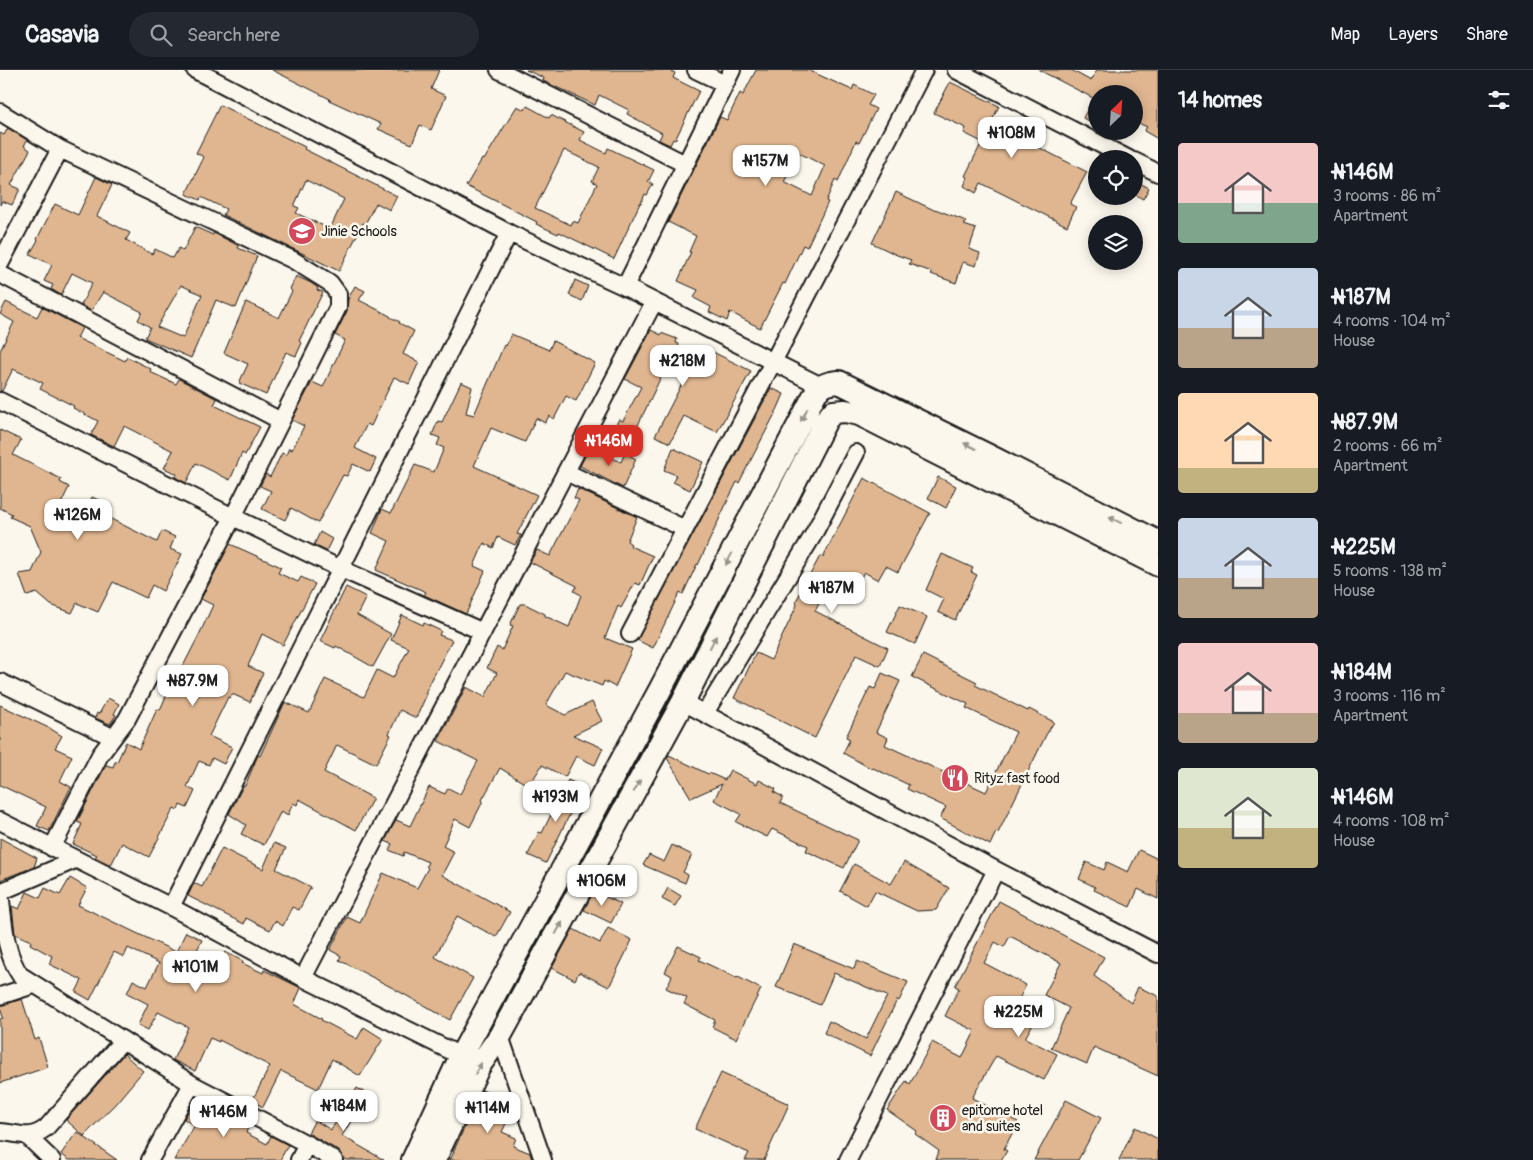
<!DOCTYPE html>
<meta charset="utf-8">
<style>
:root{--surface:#171b24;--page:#242831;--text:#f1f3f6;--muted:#9ea1a6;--line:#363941;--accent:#d93025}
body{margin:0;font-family:Pangolin,sans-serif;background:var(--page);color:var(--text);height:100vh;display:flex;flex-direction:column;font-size:19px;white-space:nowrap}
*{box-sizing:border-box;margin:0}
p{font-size:16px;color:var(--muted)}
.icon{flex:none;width:28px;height:28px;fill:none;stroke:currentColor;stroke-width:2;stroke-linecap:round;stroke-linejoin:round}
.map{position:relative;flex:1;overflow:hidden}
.details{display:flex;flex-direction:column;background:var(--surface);width:375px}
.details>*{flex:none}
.needle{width:32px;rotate:25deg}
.controls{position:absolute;left:1088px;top:15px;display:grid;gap:10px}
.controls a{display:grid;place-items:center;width:55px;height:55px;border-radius:50%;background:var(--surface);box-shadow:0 2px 12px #0003;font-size:25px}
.price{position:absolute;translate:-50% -42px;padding:0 11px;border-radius:10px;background:#fff;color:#222;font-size:16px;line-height:32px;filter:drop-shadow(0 1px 2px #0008)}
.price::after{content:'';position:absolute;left:50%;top:30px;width:15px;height:11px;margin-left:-8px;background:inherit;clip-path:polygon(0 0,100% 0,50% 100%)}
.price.current{background:var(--accent);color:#fff}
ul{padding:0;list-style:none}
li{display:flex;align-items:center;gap:15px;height:125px;padding:0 20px}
li span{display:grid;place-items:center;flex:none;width:140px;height:100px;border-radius:5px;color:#555}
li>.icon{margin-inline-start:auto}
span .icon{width:60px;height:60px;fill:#fffc;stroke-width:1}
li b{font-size:21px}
h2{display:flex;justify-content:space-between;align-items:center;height:60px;padding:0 20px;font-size:21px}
header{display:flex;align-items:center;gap:30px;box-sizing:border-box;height:70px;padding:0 25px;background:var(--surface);border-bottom:1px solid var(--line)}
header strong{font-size:24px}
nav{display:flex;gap:28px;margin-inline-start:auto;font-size:18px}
.search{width:350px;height:45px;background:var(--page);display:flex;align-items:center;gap:12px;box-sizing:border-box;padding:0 18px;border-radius:28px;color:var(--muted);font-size:19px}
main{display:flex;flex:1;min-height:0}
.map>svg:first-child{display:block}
</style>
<header>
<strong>Casavia</strong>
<div class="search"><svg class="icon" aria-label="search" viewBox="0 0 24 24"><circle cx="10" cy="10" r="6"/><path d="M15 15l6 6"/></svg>Search here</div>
<nav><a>Map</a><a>Layers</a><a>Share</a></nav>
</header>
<main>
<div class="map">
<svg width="1158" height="1090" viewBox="0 0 1158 1090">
<rect width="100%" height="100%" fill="#fbf7ec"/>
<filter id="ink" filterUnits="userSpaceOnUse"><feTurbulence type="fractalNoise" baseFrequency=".02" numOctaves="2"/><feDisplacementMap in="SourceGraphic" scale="10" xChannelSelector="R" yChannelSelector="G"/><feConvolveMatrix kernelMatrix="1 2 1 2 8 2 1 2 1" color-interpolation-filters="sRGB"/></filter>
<g filter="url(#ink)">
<path fill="#e0b690" stroke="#1c1c1c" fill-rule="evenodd" d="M272,0H439L431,19L446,26L431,60L420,55L412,74L378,59L381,54L329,30L330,29Z
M526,0H669L675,3L673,8L699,21L675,70L673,69L670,75L659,70L662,63L627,44L629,40L599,25L595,35L543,11L544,8Z
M756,0H808L852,20L854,15L874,25L868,35L876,39L859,73L856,71L838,112L835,110L826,131L828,132L807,177L803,175L785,214L783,213L760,258L730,242L727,251L709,242L711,237L694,228L698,220L678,211L691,182H689L696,166L668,152L720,47L727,50L740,23L743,25ZM799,83L825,96L812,126L784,112Z
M1039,0H1071L1091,11L1097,0H1158V69L1144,61L1147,57L1134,51V24H1096V55L1083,48L1093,28Z
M950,12L999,36L991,53L1087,102L1070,134L1076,137L1067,156L981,113L976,123L964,116L968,107L965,106L982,72L964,63L966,58L934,43Z
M220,35L305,77L304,79L397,126L390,140L376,133L365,154L363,153L339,201L223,145L226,139L201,127L200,130L186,124L204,87L196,83ZM306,110L344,129L330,159L296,143L299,138L294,136Z
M517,36L525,40L527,36L549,48L551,45L584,62L580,70L606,83L608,78L654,100L648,112L653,114L647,125L645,124L641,133H640L614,189L559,162L558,164L536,154L537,152L466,116L482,89L484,90ZM564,80L599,97L592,111L597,114L578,153L573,151L571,155L535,138Z
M8,58L27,70L24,76L30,80L11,115L20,119L12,135L2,131L0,135V63L4,65Z
M96,107L112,115L97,146L130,163L126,170L152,184L155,179L173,188L179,178L183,181L195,157L213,165L214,163L239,176L238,178L257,186L236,238L216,230L191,288L145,268L150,257L138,250L142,242L103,222L91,241L81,235L92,213L72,203L61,225L51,219L53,215L44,211L52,195L30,184L38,170L37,169L55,134L78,145ZM181,215L202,225L183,268L157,257Z
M1134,110L1149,118L1143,129L1134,124Z
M896,122L934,140L935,139L966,151L964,155L976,159L969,179L980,183L976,196L963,192L956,213L931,204L932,202L909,194L911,190L897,185L872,173Z
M296,206L311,213L318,218L317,220L323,222L299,271L302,273L296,286L286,282L266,325L239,313L248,294L224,283L246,232L279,248L292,221L290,219Z
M575,210L588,216L582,231L569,225Z
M355,216L365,221L359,230L390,246V247L400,252L399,253L414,261L403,284L419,292L409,314L394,307L371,356L367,354L355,378L376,389L370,402L353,394L347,406L343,405L318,453L291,438L285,450L262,439L271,421L260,416L266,404L270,407L282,383L286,385L289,378L292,380L304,356L292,350L312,312L323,317L345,270L335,265L347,241L348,229Z
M6,232L37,247L42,237L82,258L77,268L125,291L127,287L151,299L150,302L176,314L179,309L217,329L214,335L260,357L245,385L242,383L230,410L196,393L186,413L175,407L177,404L164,398L173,381L124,356L114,376L91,365L98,351L73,338L74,336L40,319L43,313L13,299L2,321H0V281L14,252L0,244Z
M651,260L661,265V263L677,269L676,273L679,274L678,278L700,290L705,278L751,301L717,362L684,346L670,373L655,366L688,302L667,294L631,370L613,360L619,349L623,351L641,317L625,309Z
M511,264L549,280L553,271L595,293L576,331L566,326L554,349L549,346L545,353L536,348L525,372L491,358L474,396L537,425L517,464L521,465L515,475L498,467L493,478L484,473L474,496L485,501L466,544L424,525L426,522L376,500L389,471L372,463L382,439L391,443L415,395L434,402L444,378L437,375L440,368L432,365L438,351L442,352L461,312L472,317L466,343L474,345L504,275L506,276Z
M771,318L784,324L778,338L744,403L739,413L737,412L728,430L698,495L697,494L683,524L680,522L653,578L637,570Z
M0,360L21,370L13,385L61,409L60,412L69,417L58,440L81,451L92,427L112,436L107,447L157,472L162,461L175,467L170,479L182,484L163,521L152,515L146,528L113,512L98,542L77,533L72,543L51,535L37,523L27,526L19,504L32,502L41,482L30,456L10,447L12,444L0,438Z
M589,378L621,392L625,383L636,389L623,418L580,396Z
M673,378L703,392L690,420L673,412L676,405L664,400Z
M938,407L956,416L946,438L928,428Z
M864,408L930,443L898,502L886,496L878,510L864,502L852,524L830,513L815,541L888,578L880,596L856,585L815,668L734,628L756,583L771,590L797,535L796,531L820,486L823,487Z
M578,419L637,447L627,471L631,474L630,476L653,486L640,515L635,513L621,538L618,536L605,568L632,579L615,617L604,611L602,616L565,601L546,635L565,645L592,632L602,651L573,665L603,678L595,695L576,686L565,707L542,695L529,716L500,698L482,730L483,731L470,757L455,749L443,776L454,782L442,805L510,842L496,867L457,846L435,887L473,908L450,950L391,917L339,890L341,886L330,880L347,847L360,853L383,803L417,818L428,798L426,796L428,792L404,782L403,786L389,780L392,774L385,771L396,750L410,756L429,717L445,724L448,718L460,724L478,691L438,671L466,617L485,627L497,603L487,598L497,577L502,580L513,556L510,555L520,534H525L545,544V546L569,557L581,525L574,521L577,516L530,492L537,480L550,486L579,430L574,428Z
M320,462L332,469L326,481L314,475Z
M230,474L281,497L278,503L298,512L301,507L315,514L283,575L262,564L248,596L263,603L250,632L232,624L230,628L228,627L209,666L232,677L224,694L212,688L209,695L199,691L187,717L195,721L187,738L180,735L178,740L174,738L149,787L122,773L111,795L95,787L97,785L73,774L82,754L77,752L106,695L113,697L115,692H117L126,672L139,679L157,639L160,640L170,617L177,606H178L199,565L213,535L201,529Z
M942,484L973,498L971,502L977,505L955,550L938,542L944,529L926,520Z
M346,517L366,527L357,545L391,564L373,597L336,576L335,578L320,571Z
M900,535L927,547L915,574L887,562Z
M402,545L423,555L424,553L441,561L439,565L452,570L425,623L427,624L416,648L400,640L389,664L391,665L376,694L337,675L324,702L373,728L356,760L299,729L297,735L293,733L288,745L281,741L264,775L241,764L246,755L229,744L243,716H245L258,685L260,686L285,632L309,643L325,609L364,627L377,600L393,608L409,578L391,570Z
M923,585L977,612L975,615L1028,641L1029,639L1054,652L1046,665L998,763L996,762L990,775L940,748L946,737L907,719L909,715L873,698L872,699L843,683L850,669L846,667L870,617L875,619L882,603L900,611L876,662L888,668L885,675L986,722L1016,662L966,638L968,634L912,607Z
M108,628L119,634L114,644L116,645L110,654L95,648L97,643L99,644Z
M0,635L51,659L62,666L55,678L72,686L60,711L71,717L49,761L37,756L46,737L0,715Z
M669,685L708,704L709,703L725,710L730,700L757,714L759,710L776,719L774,722L783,727L780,733L858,770L844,798L806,781L808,776L772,759L767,767L736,752L741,744L714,730L722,714L691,728L667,688Z
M568,710L583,717L546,793L528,785L539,762L542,763Z
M0,768L37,788L34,797L0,810Z
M274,773L286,778L276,799L311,817L299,840L292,837L283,856L275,851L270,860L246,848L244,854L188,826L194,813L202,817L222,778L263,799Z
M672,775L692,785L683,802L688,805L685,813L643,795L649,785L664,792Z
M1139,780L1158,789V829L1138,819L1130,837L1094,820L1095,817L1079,809L1086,792L1104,800L1107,792L1128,802Z
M904,792L949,818L936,840L917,841L875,821L867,836L840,821L854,794L891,814Z
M70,808L87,818L78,835L176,882L186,862L202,870L192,890L215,901L225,882L243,891L242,893L263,903L264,900L301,918L294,934L322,949L321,950L357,969L364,957L383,969L360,1006L332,989L318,1019L281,1001L263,1037L252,1031L270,996L219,970V972L210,968L195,1001L173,990L188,957L158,942L148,960L138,955L148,934L127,923L133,910L147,917L159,893L128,878L124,887L114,882L90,930L76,922L82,910L49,894L52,886L30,874L31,871L15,864L12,836L19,839L27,822L40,828L45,818L60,825Z
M668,818L681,826L675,836L662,829Z
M594,821L621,834L611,853L584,840Z
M999,831L1104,887L1094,906L1131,933L1138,917L1158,926V1006L1094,977L1087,994L1051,978L1069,938L1044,925L1061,893L1010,866L1004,877L995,872L984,893L1026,915L1014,939L1035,950L1025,968L1057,984L1044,1010L996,986L972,1028L1018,1052L1004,1079L1007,1081L1001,1090H936L939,1081L915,1064L917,1061L887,1040L906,1011L910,1014L932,972L962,988L975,961L945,946L959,918L955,916Z
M608,858L632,870L609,917L579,902L575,910L552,898L573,859L600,873Z
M794,874L854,899L857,891L908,912L899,931L897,930L870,986L824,963L829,951L866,969L887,926L834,903L820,935L776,917Z
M678,876L701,887L699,890L737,908L738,907L761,919L736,969L712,957L715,950L684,934L687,928L666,918L672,906L665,902Z
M22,929L35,970L39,968L48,997L0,1013V949L3,948L0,936Z
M124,984L143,1001L116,1033L84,1066L66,1050Z
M721,1003L789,1034L764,1090H745L749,1083L695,1059Z
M357,1018L367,1024L342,1066L384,1090H347L343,1088L339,1081L308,1063L315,1050L331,1060Z
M482,1020L502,1029L498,1039L510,1045L502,1062L516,1068L513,1076L530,1083L532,1090H450L454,1082H453Z
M196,1027L249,1055L246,1063L267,1074L271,1066L288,1075L280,1090H174L195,1055L184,1049Z
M1066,1030L1101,1048L1078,1090H1034Z
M1135,1057L1158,1069V1090H1119Z
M77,1062L117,1090H69L61,1084Z"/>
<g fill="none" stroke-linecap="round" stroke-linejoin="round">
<g stroke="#1c1c1c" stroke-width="20">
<path id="street" d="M195,0L509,163L625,217L821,316
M499,0L685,94
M696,0L725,14
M956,0L1129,89
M0,42L60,79L293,190L330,213L338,224V237L233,447L127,649L100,685L52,778
M1134,91L1158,103
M0,194L60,79
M0,204L281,351
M625,217L732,0
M0,331L233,447L341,499L483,562
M566,402L685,459
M630,564L773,292L924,0
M0,612L112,667
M683,632L996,800L1158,884
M705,643L812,467L856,383
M0,751L171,837L303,908L461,986
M0,822L75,790
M0,823C4,851 4,881 20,905L192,1014L307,1074L334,1090
M171,837L509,163
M303,908L654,232
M0,926L34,915
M500,966L543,1090
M0,1062C20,1063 28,1071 46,1058L123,970
M27,1066L52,1090
M150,1090L192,1014
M299,1090L307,1074
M848,1090L996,800"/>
</g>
<g stroke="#1c1c1c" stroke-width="26">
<path id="secondary" d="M413,1090L461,986L660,620L816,322C823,314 829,313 839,312L993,388L1158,472
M434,1090L479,996L500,966L683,632L826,350L833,342L845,341L859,344L1158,495"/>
</g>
<use href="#street" stroke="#fbf7ec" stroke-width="16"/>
<use href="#secondary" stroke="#fbf7ec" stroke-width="22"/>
</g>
<defs><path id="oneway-solid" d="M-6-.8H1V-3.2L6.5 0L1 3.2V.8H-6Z" transform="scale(1.25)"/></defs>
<g fill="#97948e">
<use href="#oneway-solid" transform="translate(804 345) rotate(118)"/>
<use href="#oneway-solid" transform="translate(970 376) rotate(-154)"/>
<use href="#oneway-solid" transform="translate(1115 450) rotate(-153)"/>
<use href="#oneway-solid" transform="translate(729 489) rotate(118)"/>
<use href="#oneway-solid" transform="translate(713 572) rotate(-63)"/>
<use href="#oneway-solid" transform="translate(637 716) rotate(-61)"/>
<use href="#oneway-solid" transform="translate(559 858) rotate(-61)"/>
<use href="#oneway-solid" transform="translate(478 999) rotate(-61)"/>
</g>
</g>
<defs>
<g id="school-disc" transform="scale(1.4375)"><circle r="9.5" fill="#d1495b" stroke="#fbf7ec"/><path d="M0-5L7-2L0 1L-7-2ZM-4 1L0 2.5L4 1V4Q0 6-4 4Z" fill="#fff"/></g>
<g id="restaurant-disc" transform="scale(1.4375)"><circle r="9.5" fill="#d1495b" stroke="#fbf7ec"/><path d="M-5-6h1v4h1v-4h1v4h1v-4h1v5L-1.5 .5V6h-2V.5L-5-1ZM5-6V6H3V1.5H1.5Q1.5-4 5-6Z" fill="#fff"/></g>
<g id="building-disc" transform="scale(1.4375)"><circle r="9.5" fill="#d1495b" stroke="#fbf7ec"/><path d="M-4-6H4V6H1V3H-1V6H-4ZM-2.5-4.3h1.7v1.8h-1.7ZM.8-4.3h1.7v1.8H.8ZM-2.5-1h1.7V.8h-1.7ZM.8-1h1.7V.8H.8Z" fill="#fff"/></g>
</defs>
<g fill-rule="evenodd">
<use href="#school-disc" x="302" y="161"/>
<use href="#restaurant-disc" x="955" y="708"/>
<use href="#building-disc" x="943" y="1048"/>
</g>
<g text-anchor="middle" stroke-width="5" stroke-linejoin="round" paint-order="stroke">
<g font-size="14" fill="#1c1c1c" stroke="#fbf7ec" text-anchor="start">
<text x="321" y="166">Jinie Schools</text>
<text x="974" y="713">Rityz fast food</text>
<text x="962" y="1045">epitome hotel<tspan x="962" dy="16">and suites</tspan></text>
</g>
</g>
</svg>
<div class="controls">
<a><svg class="needle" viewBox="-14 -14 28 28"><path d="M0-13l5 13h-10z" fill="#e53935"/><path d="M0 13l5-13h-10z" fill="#9ea1a6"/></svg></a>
<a><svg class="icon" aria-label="locate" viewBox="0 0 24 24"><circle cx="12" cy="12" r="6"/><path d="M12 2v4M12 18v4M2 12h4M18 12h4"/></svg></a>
<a><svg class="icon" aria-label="layers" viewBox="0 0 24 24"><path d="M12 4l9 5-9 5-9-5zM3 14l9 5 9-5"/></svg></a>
</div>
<b class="price" style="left:1012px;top:89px">₦108M</b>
<b class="price" style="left:766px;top:117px">₦157M</b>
<b class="price" style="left:683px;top:317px">₦218M</b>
<b class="price current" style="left:609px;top:397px">₦146M</b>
<b class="price" style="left:78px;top:471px">₦126M</b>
<b class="price" style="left:832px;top:544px">₦187M</b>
<b class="price" style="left:193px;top:637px">₦87.9M</b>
<b class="price" style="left:556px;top:753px">₦193M</b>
<b class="price" style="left:602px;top:837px">₦106M</b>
<b class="price" style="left:196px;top:923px">₦101M</b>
<b class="price" style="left:1019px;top:968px">₦225M</b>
<b class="price" style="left:344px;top:1062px">₦184M</b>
<b class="price" style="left:488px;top:1064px">₦114M</b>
<b class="price" style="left:224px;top:1068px">₦146M</b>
</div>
<section class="details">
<h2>14 homes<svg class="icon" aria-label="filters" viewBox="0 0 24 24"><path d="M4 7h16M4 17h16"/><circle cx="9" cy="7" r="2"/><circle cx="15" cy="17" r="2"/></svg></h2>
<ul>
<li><span style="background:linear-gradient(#f6c9c9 60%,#7fa58c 0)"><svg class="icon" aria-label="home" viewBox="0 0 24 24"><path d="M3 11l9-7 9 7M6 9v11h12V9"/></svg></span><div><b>₦146M</b><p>3 rooms · 86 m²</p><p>Apartment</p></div></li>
<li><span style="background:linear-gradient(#c9d6e8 60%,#b9a48a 0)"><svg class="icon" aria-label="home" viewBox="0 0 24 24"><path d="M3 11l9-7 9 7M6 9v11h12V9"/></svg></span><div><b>₦187M</b><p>4 rooms · 104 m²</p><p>House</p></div></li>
<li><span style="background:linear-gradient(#ffd9b3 75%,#c2b280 0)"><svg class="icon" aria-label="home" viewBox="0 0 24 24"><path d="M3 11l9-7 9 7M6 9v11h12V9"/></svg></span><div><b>₦87.9M</b><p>2 rooms · 66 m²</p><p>Apartment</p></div></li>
<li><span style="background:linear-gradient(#c9d6e8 60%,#b9a48a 0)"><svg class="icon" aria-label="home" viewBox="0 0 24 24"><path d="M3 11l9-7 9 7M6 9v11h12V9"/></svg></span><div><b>₦225M</b><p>5 rooms · 138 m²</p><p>House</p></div></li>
<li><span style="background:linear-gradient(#f6c9c9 70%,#b9a48a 0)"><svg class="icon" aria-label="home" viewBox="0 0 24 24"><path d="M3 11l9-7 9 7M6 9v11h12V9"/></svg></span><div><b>₦184M</b><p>3 rooms · 116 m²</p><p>Apartment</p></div></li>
<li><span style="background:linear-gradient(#dfe7d0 60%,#c2b280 0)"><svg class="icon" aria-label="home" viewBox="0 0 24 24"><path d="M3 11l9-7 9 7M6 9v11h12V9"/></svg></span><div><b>₦146M</b><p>4 rooms · 108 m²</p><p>House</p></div></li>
</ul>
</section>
</main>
